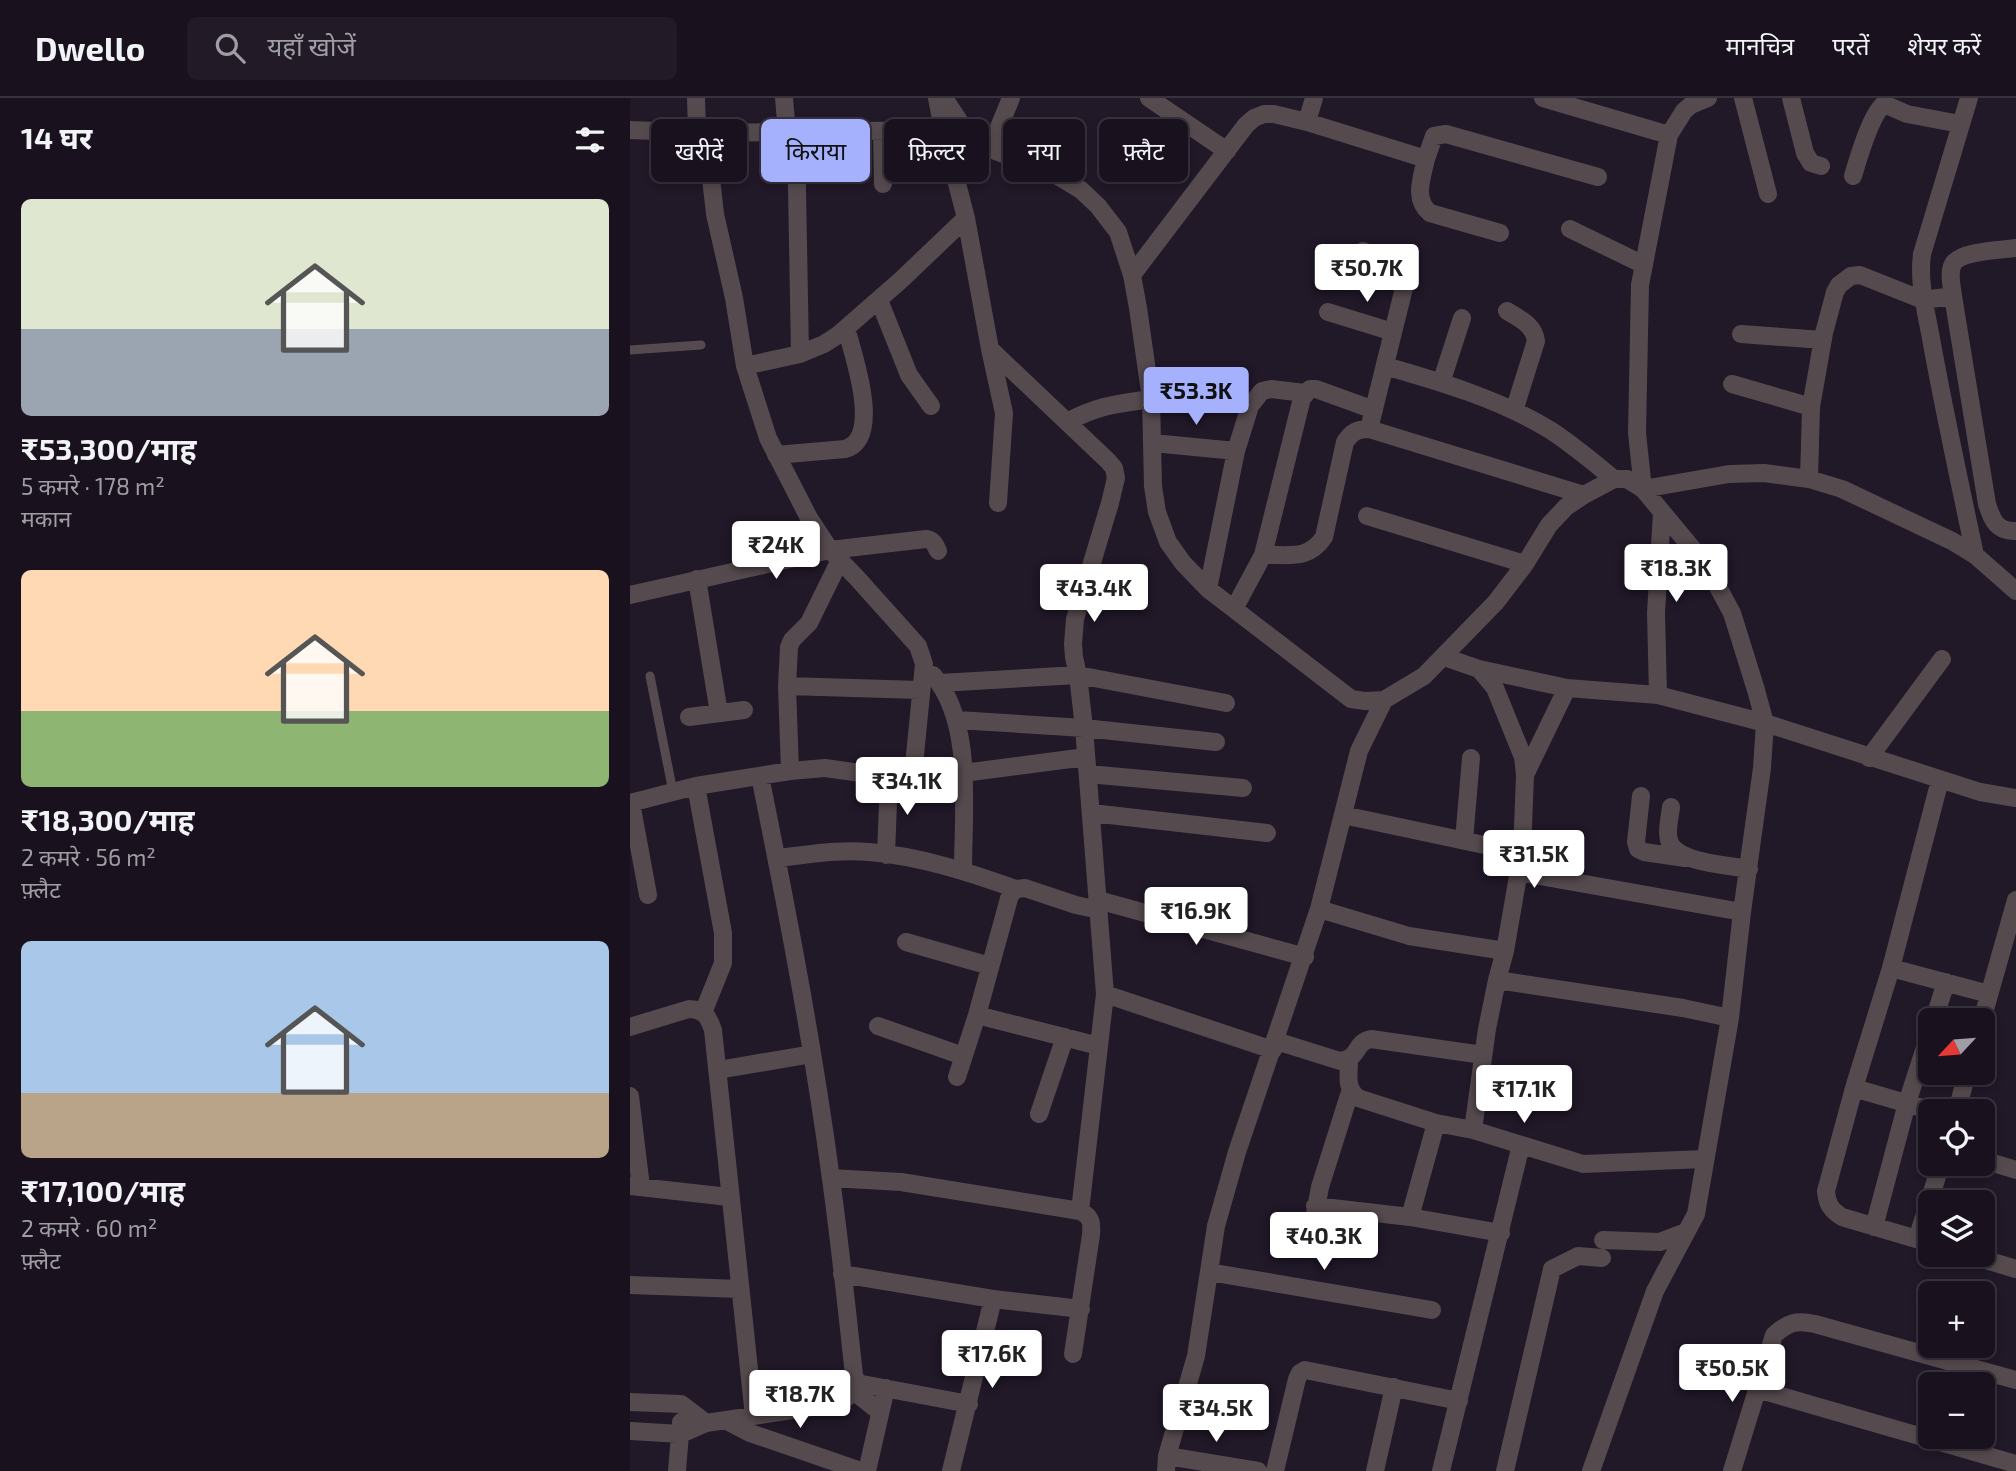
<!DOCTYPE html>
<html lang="hi">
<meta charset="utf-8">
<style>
:root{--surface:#19121e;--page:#221b27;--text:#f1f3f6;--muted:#9f9ea4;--line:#37323c;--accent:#a5b1fc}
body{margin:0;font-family:"Exo 2","Noto Sans Devanagari",sans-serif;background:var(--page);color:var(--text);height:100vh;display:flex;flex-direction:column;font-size:26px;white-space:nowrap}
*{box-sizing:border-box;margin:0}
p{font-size:23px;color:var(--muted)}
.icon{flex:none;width:38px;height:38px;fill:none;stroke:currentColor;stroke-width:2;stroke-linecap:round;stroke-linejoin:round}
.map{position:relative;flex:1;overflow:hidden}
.drawer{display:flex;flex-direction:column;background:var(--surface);width:630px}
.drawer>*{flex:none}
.guide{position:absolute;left:21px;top:21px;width:665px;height:63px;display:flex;gap:14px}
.needle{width:46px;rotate:244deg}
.tools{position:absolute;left:1288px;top:910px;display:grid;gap:14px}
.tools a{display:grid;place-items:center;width:77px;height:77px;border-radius:10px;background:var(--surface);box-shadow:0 4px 10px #0003,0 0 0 2px var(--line);font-size:35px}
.price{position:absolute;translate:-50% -60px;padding:0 16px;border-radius:7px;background:#fff;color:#222;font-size:23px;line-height:46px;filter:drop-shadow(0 2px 4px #0008)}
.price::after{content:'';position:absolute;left:50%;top:42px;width:21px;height:16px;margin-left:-10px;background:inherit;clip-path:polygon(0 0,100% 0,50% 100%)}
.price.on{background:var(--accent);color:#111}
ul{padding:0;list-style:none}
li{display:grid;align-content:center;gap:14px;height:371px;padding:0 21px}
li span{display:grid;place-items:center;height:217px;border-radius:10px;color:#555}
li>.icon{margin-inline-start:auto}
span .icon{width:126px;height:126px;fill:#fffc;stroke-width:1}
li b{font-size:30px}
h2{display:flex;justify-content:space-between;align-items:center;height:84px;padding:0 21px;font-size:30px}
.pill{padding:0 24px;border-radius:10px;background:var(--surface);box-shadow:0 4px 10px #0003,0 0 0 2px var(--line);font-size:24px;line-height:63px}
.pill.on{background:var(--accent);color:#111}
header{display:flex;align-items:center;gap:42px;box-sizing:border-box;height:98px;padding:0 35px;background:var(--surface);border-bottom:2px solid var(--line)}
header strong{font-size:33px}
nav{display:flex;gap:38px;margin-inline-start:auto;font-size:24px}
.search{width:490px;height:63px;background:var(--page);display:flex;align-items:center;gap:18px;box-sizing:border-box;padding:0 24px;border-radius:10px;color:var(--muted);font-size:26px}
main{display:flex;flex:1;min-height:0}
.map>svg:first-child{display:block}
</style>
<header>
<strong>Dwello</strong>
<div class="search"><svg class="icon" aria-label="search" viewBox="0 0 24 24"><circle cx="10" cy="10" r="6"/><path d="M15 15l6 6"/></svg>यहाँ खोजें</div>
<nav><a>मानचित्र</a><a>परतें</a><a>शेयर करें</a></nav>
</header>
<main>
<section class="drawer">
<h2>14 घर<svg class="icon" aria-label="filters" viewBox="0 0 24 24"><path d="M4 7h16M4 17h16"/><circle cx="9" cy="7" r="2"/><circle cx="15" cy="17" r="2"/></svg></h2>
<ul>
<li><span style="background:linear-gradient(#dfe7d0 60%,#9aa5b1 0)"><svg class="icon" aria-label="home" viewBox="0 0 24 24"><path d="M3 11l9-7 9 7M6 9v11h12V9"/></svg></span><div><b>₹53,300/माह</b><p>5 कमरे · 178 m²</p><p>मकान</p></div></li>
<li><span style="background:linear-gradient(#ffd9b3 65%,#8fb573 0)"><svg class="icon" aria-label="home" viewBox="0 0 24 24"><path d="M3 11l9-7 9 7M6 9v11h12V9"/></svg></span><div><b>₹18,300/माह</b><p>2 कमरे · 56 m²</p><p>फ़्लैट</p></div></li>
<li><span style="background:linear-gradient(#a9c7e8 70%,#b9a48a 0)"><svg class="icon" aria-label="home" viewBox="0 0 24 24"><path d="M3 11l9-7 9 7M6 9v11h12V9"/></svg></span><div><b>₹17,100/माह</b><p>2 कमरे · 60 m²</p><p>फ़्लैट</p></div></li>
</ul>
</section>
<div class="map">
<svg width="1386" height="1373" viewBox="0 0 1386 1373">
<rect width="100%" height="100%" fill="#211828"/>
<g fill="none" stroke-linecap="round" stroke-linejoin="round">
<path stroke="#554a4e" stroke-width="9" d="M0,252L71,247
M20,578L43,694"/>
<path stroke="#554a4e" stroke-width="18" d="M66,0L67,34
M154,0L157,35
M307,0L313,32L336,120L360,251L478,363L484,370L486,380L480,405L445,521L443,546L444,559L448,577L454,630L475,896L450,1113
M314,0L339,38L360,51L418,72L451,92L468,108L488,134L502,177L508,210L521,301L523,388L527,414L538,444L553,465L578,491L721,601L735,603L754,602L794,578L866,504L895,466L919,427L936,409L954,397L984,381H997L1013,391L1076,467L1102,515L1126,592L1135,625L1132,670L1112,814L1100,920L1066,1116L1025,1193L961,1373
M519,0L597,53
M913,0L1039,37
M1078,0L1061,7L1054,13L1039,37L1010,187L1007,335L1013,391L1099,376L1134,375L1179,381L1212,391L1322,443L1345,457L1386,493
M1113,0L1138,96
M1161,0L1175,55L1181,65L1191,68
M1339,0L1292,156C1288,187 1297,216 1302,246C1315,317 1330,387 1345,457
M677,24L684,0
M0,32L76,35L313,32
M252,34L253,86
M76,35L85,116L104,200L115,268
M166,35L170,256
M360,51L381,0
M796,61L804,38L816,36L968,79
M167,76L206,35
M1223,78C1228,61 1241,16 1254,6L1277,16L1330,26
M940,131L1014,167
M1386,150C1372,152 1330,153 1323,166C1318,175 1322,188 1323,198L1357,406C1362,422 1367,434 1386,433
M502,177L616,27L624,20L634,16H644L677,24L796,61C792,80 783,101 800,115L870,135
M249,202L279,277L301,308
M877,213C890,221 904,227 906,243L884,313
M698,214L763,234
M1111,236L1193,242
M360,251L374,315L368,405
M755,268C811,284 869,301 920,332C942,346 963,364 984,381
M811,285L832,220
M1102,286L1181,309
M437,324C469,307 487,306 521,301
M739,331L954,397
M523,345L606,353
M146,357L215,351C253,341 223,256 216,230
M1179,381L1181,309L1194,235L1205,194L1209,187L1221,178L1230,177L1293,202L1323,198
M737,418L895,466
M633,457C658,456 678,463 694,439L715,344C722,334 727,331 739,331L774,190L773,178L765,168L733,153
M67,481L89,615
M578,491L606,353L620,308L632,293L641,291L675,295
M0,497L200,452L296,441C303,442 305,446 308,453
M604,511L633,457L672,300L680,291H686L744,312
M814,559L849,571L937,590L1028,597L1135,625L1350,694L1386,700
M303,577C344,625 333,712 333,772
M310,585L448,577L596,605
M157,588L290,592
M1028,597L1026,515L1032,414
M59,619L114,612
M327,622L454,630L586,644
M1239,660L1312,561
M160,673L157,588L159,549L162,542L179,525L210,462
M333,675L456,659
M458,676L613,690
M895,677L937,590
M66,688L93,835V865L73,915
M1011,698L1006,744L1008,751L1014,754L1055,760
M0,705L66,688L160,673L195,670L259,679H272L278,676L284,667L294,566L288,548L227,480L200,452L179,420L138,340L115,268L170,256L194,246L208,237L271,182L336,120
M1,705L18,797
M1041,709C1040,719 1036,733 1039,742C1044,765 1099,767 1119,771
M462,715L637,735
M713,717L892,755
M834,742L841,660
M256,757L259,679
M147,760C177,757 209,751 239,754C289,758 338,774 386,791
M888,774L1112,814
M468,802L675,859
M689,811L779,838L875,853
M276,844L360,868
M1261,870L1359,896
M867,882L1053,910L1100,920
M475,896L643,952
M347,917L469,948
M1304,922L1316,884
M1352,922L1386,802
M248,928L333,958
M0,929L59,911C75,912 78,918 83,932L124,1318
M646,943L710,963C731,960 723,945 741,941L853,957
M719,962C719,977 715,990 728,1000L806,1025L843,1032L953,1066L1074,1061
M88,972L182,956
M327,979L347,917L380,797L386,791L395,790L446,807L469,812
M1224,990L1303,1013
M0,998L11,1089
M1327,1013L1337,975
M409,1016L435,939
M843,1032L857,931L867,882L875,853L892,755L895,677L893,659L865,590L849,571
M1353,1062L1386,1072
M201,1080L271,1084L450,1113C462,1119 462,1125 461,1137L443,1256
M0,1088L99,1099
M685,1108L780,1119L871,1135
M780,1119L806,1025
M1244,1129L1277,1005L1300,934
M1287,1141L1311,1066
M680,1142L690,1089L720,994
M973,1142L1030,1144L1056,1134
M1300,1145L1212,1119C1201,1112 1197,1106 1196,1093L1224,990L1261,870L1310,682
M1339,1157L1386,1171
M579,1174L802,1212
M212,1176L363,1201L451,1211
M0,1187L110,1191
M227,1285L339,1306
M1127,1291L1386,1366
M222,1292L250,1314
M0,1304L51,1306L76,1325
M95,1322L120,1335L231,1373
M0,1333L51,1336L76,1325L209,1305L219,1298L227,1285L224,1277C217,1212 210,1146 201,1081C183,946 157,812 130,678
M537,1358L628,1373
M47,1373L51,1324
M237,1373L256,1290
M321,1373L363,1201
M536,1373L537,1358L566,1258L586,1128L607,1054L689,811L729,653L754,602
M645,1373L667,1281L670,1275L675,1272L829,1303
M745,1373L764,1289
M811,1373L891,1047
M875,1373L922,1171L948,1158L972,1160
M1102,1373L1144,1237C1159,1224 1166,1222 1185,1226L1386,1282"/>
</g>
</svg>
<div class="tools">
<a><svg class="needle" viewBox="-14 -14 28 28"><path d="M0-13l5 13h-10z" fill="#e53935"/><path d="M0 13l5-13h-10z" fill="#9f9ea4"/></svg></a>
<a><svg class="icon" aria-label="locate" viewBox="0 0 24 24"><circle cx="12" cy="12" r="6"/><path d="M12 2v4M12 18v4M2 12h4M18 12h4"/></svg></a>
<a><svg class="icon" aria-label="layers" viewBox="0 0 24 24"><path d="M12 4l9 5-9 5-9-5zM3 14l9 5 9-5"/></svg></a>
<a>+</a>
<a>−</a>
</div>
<b class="price" style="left:737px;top:206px">₹50.7K</b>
<b class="price on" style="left:566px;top:329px">₹53.3K</b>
<b class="price" style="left:146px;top:483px">₹24K</b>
<b class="price" style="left:1046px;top:506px">₹18.3K</b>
<b class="price" style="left:464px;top:526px">₹43.4K</b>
<b class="price" style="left:277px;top:719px">₹34.1K</b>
<b class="price" style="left:904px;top:792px">₹31.5K</b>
<b class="price" style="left:566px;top:849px">₹16.9K</b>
<b class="price" style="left:894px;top:1027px">₹17.1K</b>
<b class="price" style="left:694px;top:1174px">₹40.3K</b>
<b class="price" style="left:362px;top:1292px">₹17.6K</b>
<b class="price" style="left:1102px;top:1306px">₹50.5K</b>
<b class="price" style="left:170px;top:1332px">₹18.7K</b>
<b class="price" style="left:586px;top:1346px">₹34.5K</b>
<div class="guide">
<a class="pill">खरीदें</a>
<a class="pill on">किराया</a>
<a class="pill">फ़िल्टर</a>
<a class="pill">नया</a>
<a class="pill">फ़्लैट</a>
</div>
</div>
</main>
